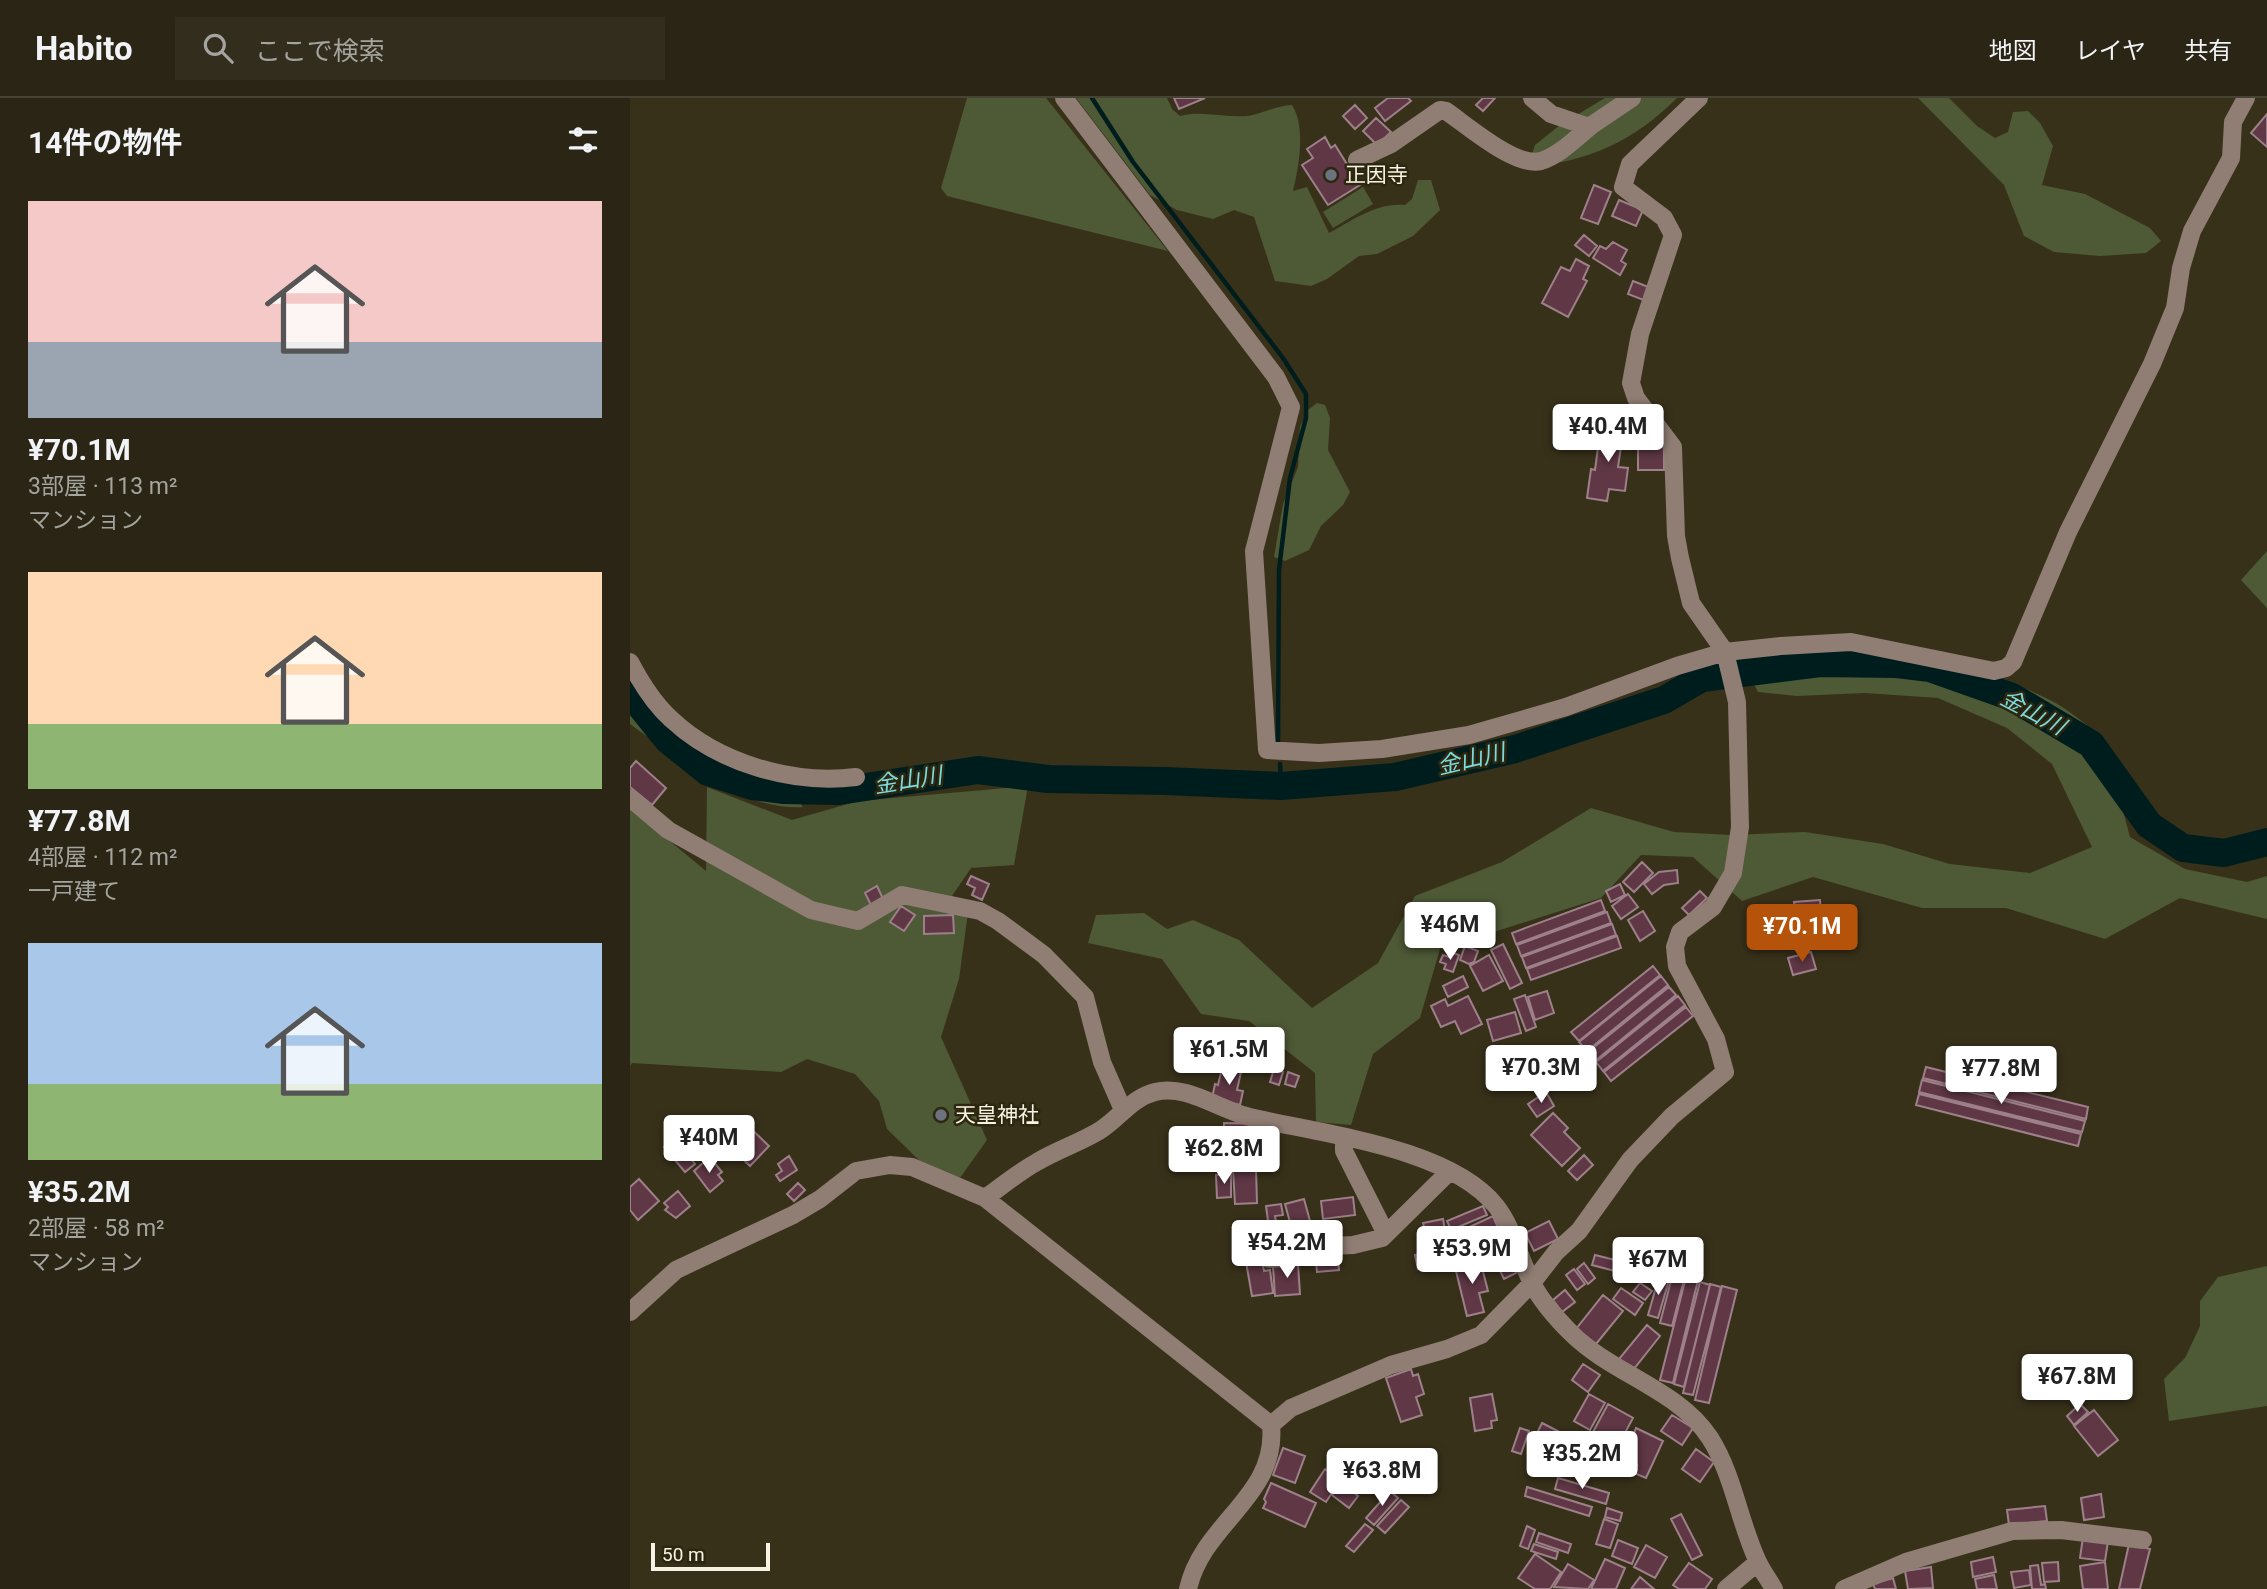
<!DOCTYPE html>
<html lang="ja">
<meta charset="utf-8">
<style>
:root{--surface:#2a2514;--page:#322d1d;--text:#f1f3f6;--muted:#a5a5a0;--line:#464234;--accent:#b45309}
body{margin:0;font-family:Roboto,"Noto Sans JP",sans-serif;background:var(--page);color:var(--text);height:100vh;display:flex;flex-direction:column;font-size:26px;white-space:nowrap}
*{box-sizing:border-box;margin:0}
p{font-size:23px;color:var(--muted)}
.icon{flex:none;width:38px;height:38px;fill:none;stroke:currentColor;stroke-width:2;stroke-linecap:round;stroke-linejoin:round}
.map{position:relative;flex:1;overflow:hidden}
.drawer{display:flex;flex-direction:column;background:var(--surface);width:630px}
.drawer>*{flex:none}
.scale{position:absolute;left:21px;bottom:18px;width:119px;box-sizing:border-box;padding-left:7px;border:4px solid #f6f2e4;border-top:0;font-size:19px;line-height:24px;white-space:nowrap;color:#f6f2e4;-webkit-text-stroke:5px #2e2710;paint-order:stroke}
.price{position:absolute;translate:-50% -60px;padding:0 16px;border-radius:7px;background:#fff;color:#222;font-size:23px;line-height:46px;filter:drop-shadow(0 2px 4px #0008)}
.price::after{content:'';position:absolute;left:50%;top:42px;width:21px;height:16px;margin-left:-10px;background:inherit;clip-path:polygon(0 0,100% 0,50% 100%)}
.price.current{background:var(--accent);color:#fff}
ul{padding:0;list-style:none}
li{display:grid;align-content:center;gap:14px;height:371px;padding:0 28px}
li span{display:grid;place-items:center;height:217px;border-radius:0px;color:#555}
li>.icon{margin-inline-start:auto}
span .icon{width:126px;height:126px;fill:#fffc;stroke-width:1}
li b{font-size:30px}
h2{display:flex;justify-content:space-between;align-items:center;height:84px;padding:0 28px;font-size:30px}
header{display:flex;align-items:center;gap:42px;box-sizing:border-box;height:98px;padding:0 35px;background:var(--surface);border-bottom:2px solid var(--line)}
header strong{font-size:33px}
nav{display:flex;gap:38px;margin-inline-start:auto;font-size:24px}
.search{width:490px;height:63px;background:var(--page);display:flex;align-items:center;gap:18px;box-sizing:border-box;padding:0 24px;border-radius:0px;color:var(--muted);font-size:26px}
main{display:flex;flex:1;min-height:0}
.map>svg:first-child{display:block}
</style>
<header>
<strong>Habito</strong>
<div class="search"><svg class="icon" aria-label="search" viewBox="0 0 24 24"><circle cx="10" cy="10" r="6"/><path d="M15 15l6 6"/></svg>ここで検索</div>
<nav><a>地図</a><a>レイヤ</a><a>共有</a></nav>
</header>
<main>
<section class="drawer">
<h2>14件の物件<svg class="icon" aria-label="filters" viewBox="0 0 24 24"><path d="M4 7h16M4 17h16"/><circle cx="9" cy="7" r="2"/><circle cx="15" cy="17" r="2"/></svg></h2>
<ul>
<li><span style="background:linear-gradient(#f6c9c9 65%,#9aa5b1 0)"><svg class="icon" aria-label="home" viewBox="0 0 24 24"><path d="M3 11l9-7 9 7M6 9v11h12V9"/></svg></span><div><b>¥70.1M</b><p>3部屋 · 113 m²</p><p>マンション</p></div></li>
<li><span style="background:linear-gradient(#ffd9b3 70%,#8fb573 0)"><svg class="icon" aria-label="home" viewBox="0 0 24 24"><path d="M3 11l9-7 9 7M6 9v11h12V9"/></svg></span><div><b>¥77.8M</b><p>4部屋 · 112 m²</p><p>一戸建て</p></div></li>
<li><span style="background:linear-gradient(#a9c7e8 65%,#8fb573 0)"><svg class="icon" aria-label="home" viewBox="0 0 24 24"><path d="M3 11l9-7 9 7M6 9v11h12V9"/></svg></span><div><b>¥35.2M</b><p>2部屋 · 58 m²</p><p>マンション</p></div></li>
</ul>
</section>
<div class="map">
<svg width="1637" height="1491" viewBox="0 0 1637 1491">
<rect width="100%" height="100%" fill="#38311a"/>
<path fill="#4e5936" d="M337,0H416L538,153L317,98L311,90Z
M446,0H537L542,11L550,18C571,12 595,20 618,18C631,16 645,8 662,7C676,29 669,68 663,93L677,89L699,135C723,122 747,104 775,107L782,101L788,82H801L810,112L783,138L747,156L729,158L697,181L681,188L645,183L624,119L604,112L583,121L547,112L520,97Z
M975,0H1047C1003,44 959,63 898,69L905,47L930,27Z
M1288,0H1319L1347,28L1365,40L1378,34L1383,14L1398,13L1410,25L1423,48L1412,87L1455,96L1520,130L1531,143L1516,155L1470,158L1424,154L1394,138L1374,87Z
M733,89L743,106L703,130L693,114Z
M687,305L695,307L700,320L698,352L720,394L713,407L691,428L679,452L655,463L644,459L653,406L668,369L670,329L678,312Z
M1637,453V510L1611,482Z
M1183,555C1261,554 1351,566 1422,603C1434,609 1446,619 1457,627L1466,670L1477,682L1492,709L1500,739L1555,771L1617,784L1637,778V821L1550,800L1475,841L1376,810H1292L1183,779L1112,803L1063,759L1011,757L971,800L810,851L790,920L743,956L721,1027L686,1024L685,975L619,923L571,916L532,861L458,845L466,817L514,815L537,831L563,822L609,842L682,910L748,865L785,798L872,764L961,710L1044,734L1101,737L1175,734L1253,746L1320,766L1400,775L1462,749L1422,666L1377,630L1308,600L1235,595L1167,598L1128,594L1113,565Z
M0,578C19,603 39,640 68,656C103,677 148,673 173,709C111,713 48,661 0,626Z
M398,688L384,767L341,770L322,798L339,807L329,881L311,939L357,1042L327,1084L295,1068L257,1031L249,1003L225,976L177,961L151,974L2,965L0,968V710L76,773L77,689L162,722L228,703Z
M1637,1168V1308L1539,1323L1534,1281L1555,1260L1570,1228V1203L1588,1179Z"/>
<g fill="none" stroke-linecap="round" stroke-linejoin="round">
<path stroke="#001d1e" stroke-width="4.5" d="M462,0L503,64L653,260L676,296V320L660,380L649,472L648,644
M650,666L651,688"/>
<path stroke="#001d1e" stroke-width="28" d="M0,595L38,642L78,674L122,688L154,692L209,693L348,672L418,681L535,683L651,688L765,679L885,651L1034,602L1072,580L1190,565L1267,566L1300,570L1382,599L1461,646L1519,727L1553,750L1594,755L1637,744"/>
</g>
<path fill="#5f3745" stroke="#9d8089" stroke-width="2" d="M544,0H575L549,11Z
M758,0H778L781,3L755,23L745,10Z
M853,0H865L853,13L846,7Z
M725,7L737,20L725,31L713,18Z
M1637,16V49L1621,35Z
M746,20L761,34L747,47L733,33Z
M695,39L701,50L705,47L730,87L698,107L672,67L683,60L677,51Z
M964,87L981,94L968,126L951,120Z
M989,102L1013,112L1006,128L982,118Z
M954,137L967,148L959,158L945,147Z
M983,144L997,152L991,163L996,166L990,177L963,160L970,148L976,151Z
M946,161L959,168L953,181L957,183L938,219L912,205L931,169L940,173Z
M1003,183L1021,190L1016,203L998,196Z
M980,326L994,328L988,369L998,370L995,393L979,391L977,403L957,400L961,371L965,372L971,327Z
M1034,346V372H1008V347Z
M6,663L36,690L22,707L0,689V670Z
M1012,764L1023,775L1004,794L993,784Z
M1047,772L1048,785L1034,787L1022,796L1014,786L1029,774Z
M341,778L359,786L352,802L342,797L345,790L337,786Z
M990,786L995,797L981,804L976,793Z
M247,788L254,803L242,809L235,795Z
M1070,793L1077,800L1059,817L1052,810Z
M998,796L1008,809L991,821L982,808Z
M971,802L975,813L886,846L882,835Z
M1190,802L1193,842L1168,844L1164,804Z
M271,808L285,817L274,833L260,824Z
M1013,813L1025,833L1010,843L998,822Z
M977,814L981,825L891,858L887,847Z
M323,817L324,835L294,836V818Z
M982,826L986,837L896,870L892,859Z
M987,838L991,850L901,882L897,871Z
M873,846L892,885L880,891L861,852Z
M835,848L848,853L844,864L839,866L830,862Z
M821,854L829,857L823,874L814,871L816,866L810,864L813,857L819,859Z
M1181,854L1186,871L1163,877L1158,860Z
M859,857L873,883L853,893L840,868Z
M1023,868L1030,877L949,943L941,934Z
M833,878L838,889L818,899L813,888Z
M1031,878L1038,887L957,953L949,944Z
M1039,889L1046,897L965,963L958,954Z
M917,893L924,915L905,922L898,899Z
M895,897L906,929L896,933L884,901Z
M838,898L852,926L831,936L825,923L811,929L801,908L815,901L818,908Z
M1048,898L1055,907L973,973L966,964Z
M1056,909L1063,918L981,983L974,974Z
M885,914L891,935L863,943L857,922Z
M615,930L629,935L628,938L633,940L630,952L611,943Z
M578,933L607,935L606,964L580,963Z
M634,950L647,954L641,971L623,965L627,954L632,956Z
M595,967L611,974L607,992L613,993L610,1007L582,1000L585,986L588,987L592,970L595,971Z
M1296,969L1458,1009L1456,1021L1293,980Z
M644,971L653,974L649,987L640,984Z
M658,974L669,978L665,989L655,986Z
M1292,982L1455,1023L1452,1034L1289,994Z
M916,994L924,1008L907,1019L898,1006Z
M1289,996L1451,1036L1448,1048L1286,1007Z
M923,1015L938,1030L934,1034L950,1050L932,1068L901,1037Z
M89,1020L103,1035L92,1045L78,1030Z
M594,1025L637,1026L635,1068L593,1067Z
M116,1026L139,1048L120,1068L97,1046Z
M45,1040L65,1066L55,1074L34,1049Z
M954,1057L963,1067L947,1082L938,1073Z
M159,1058L167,1072L150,1083L146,1077L152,1073L148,1066Z
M83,1063L92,1074L88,1077L93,1083L80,1094L64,1073L74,1064L77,1068Z
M626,1070L627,1105L605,1106L603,1071Z
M601,1076V1099L587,1100L586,1077Z
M9,1081L29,1103L8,1122L0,1112V1089Z
M168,1085L175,1092L164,1103L157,1096Z
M48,1093L60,1108L46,1120L35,1112L38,1109L34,1105Z
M723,1099L725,1117L693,1121L691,1103Z
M674,1101L680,1123L661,1128L655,1106Z
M651,1106L653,1117L645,1118L649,1143L624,1147L620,1125L638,1123L636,1108Z
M853,1108L857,1117L821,1132L817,1123Z
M863,1118L872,1139L844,1151L835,1131Z
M813,1121L815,1132L796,1136L793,1125Z
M919,1123L928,1141L904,1153L895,1135Z
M815,1134L818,1145L794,1150L791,1140Z
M874,1140L890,1173L874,1181L858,1148Z
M816,1148L820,1165L801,1169L798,1152Z
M798,1154L800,1169L788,1171L785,1157Z
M965,1157L1029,1173L1027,1184L962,1167Z
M632,1162L634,1173L640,1172L643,1195L622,1198L616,1164Z
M708,1162L709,1172L687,1174L686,1164Z
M850,1162L858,1193L849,1195L854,1214L837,1218L825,1169Z
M954,1165L965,1180L958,1186L947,1171Z
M668,1166L670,1196L645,1198L643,1168Z
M944,1171L955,1186L947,1192L936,1177Z
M1043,1175L1055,1178L1042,1228L1030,1225Z
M1029,1179L1039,1182L1028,1220L1018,1217Z
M1056,1179L1068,1182L1043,1285L1030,1282Z
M1070,1184L1080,1187L1054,1289L1044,1286Z
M1010,1185L1022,1193L1015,1202L1003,1194Z
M1080,1186L1091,1189L1063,1297L1053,1295Z
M1092,1188L1107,1192L1079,1305L1065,1302Z
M991,1190L1013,1205L1005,1217L983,1201Z
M935,1192L945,1204L932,1214L923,1202Z
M973,1197L993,1213L966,1246L946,1231Z
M1017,1227L1030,1238L1003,1272L989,1261Z
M953,1266L970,1277L958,1294L942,1282Z
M781,1271L783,1278L788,1276L794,1296L786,1299L792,1317L771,1324L756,1280Z
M862,1296L867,1322L861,1323L862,1330L845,1333L840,1300Z
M959,1296L975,1305L960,1332L944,1323Z
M978,1306L1003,1320L988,1348L963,1334Z
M1450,1306L1458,1314L1444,1327L1437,1318Z
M1464,1312L1488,1342L1468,1358L1444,1328Z
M1042,1317L1063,1330L1052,1347L1031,1333Z
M912,1325L982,1361L977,1371L907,1335Z
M890,1330L899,1333L891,1356L882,1353Z
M1006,1330L1033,1343L1016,1380L1004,1375L1007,1367L997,1362L1003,1349L999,1347Z
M653,1350L675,1358L665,1385L643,1377Z
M1066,1351L1084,1364L1070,1384L1052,1371Z
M695,1371L711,1381L696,1404L680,1394Z
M928,1380L979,1395L976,1406L925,1391Z
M641,1385L686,1405L675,1429L633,1410L636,1404L634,1401Z
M711,1385L728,1398L719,1410L702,1397Z
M897,1389L962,1409L959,1418L895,1398Z
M760,1393L768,1400L744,1427L736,1420Z
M1471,1396L1474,1419L1454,1422L1451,1400Z
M771,1402L779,1409L755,1435L747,1428Z
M1415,1408L1417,1423L1379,1427L1377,1412Z
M977,1410L992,1415L990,1423L975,1419Z
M1051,1416L1072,1457L1062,1462L1041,1421Z
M974,1421L988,1426L980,1450L966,1446Z
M735,1426L743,1432L724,1454L716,1448Z
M897,1428L905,1432L898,1451L890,1448Z
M909,1435L941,1446L938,1455L906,1444Z
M1453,1439L1478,1443L1475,1463L1450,1460Z
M988,1442L1008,1450L1002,1466L982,1458Z
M904,1446L928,1454L926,1461L901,1453Z
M1499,1446L1520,1451L1510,1491H1489Z
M1016,1447L1037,1459L1025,1480L1004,1469Z
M905,1456L931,1474L920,1491H905L888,1480Z
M1363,1459L1366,1474L1343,1479L1341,1464Z
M975,1461L995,1470L986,1491H961Z
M1428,1464L1429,1483L1414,1484L1412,1465Z
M1475,1464L1478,1491H1453L1450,1468Z
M1059,1465L1082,1481L1075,1491H1049L1043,1487Z
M938,1466L964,1482L958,1491L924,1489Z
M1408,1467L1411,1487L1415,1486L1416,1491H1402L1400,1468Z
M1301,1469L1303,1490L1278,1491L1275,1473Z
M1399,1472L1401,1487L1384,1490L1381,1474Z
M1364,1477L1367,1491H1347L1345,1481Z
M1010,1479L1024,1491H1001Z
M1263,1480L1266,1491H1245L1243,1486Z"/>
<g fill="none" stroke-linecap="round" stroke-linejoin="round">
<path stroke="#907d73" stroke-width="18" d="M434,0L646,279L661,309L624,453L637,652L689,655L752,651L839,637L936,609L1047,568L1095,554L1151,548L1221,544L1364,573L1376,570L1383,564L1438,434L1522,266L1545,210L1551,170L1562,133L1601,60L1603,24L1616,0
M902,0L921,16L959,29L1002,0
M727,62L761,46L810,12L816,13C838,28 886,70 911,63C930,57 946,40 961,28
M0,564C11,585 23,605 41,621C88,665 162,687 226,679
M0,700L38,732L181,812L228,823L272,797L350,813L368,823L414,857L455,899L472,964L493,1012
M714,1039V1053L756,1136
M355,1100C372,1088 389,1074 407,1064C427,1052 449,1045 469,1033C489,1021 501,1000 525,994C555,986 587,1010 616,1018C687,1036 818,1048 866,1108C884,1131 889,1160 902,1185C911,1203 927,1221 941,1235C982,1276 1048,1291 1080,1340C1104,1378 1109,1424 1128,1464C1132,1473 1139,1482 1144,1491
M639,1161L660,1160L698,1148L723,1147L752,1140L820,1073
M0,1214L46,1172L163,1117L190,1101L226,1073L260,1067L282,1069L355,1100L641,1327C648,1399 573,1424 558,1491
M641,1327L661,1310L761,1267L817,1251L851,1237L902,1185L926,1154L949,1133L1000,1062L1042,1018L1095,974L1086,941L1047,868L1045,849L1050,834L1083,809L1103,775L1110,729L1107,604L1095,554L1061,505L1050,460L1046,438L1043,349L1006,300L1001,285L1010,236L1043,137L1034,120L993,89L1000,66L1069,0
M1096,1491L1128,1464
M1214,1491L1276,1464L1382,1433L1431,1432L1513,1442"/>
</g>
<g fill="#6b7280" stroke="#2e2710" stroke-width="2.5">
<circle cx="701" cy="77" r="7"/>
<circle cx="311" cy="1017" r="7"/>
</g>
<g text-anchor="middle" stroke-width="5" stroke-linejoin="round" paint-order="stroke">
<g font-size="21" fill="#f6f2e4" stroke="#2e2710" text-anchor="start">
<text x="715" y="84">正因寺</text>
<text x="325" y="1024">天皇神社</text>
</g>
<g font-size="23" font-style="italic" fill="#7adadd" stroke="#2e2710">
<text transform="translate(1403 614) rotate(28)" y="8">金山川</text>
<text transform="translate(841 661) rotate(-13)" y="8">金山川</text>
<text transform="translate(278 682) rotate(-9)" y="8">金山川</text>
</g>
</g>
</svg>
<div class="scale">50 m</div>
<b class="price" style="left:978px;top:366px">¥40.4M</b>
<b class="price" style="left:820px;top:864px">¥46M</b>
<b class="price current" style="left:1172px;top:866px">¥70.1M</b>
<b class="price" style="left:599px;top:989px">¥61.5M</b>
<b class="price" style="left:911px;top:1007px">¥70.3M</b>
<b class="price" style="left:1371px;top:1008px">¥77.8M</b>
<b class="price" style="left:79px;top:1077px">¥40M</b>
<b class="price" style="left:594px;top:1088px">¥62.8M</b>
<b class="price" style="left:657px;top:1182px">¥54.2M</b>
<b class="price" style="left:842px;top:1188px">¥53.9M</b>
<b class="price" style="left:1028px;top:1199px">¥67M</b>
<b class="price" style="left:1447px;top:1316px">¥67.8M</b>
<b class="price" style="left:952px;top:1393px">¥35.2M</b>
<b class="price" style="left:752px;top:1410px">¥63.8M</b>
</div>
</main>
